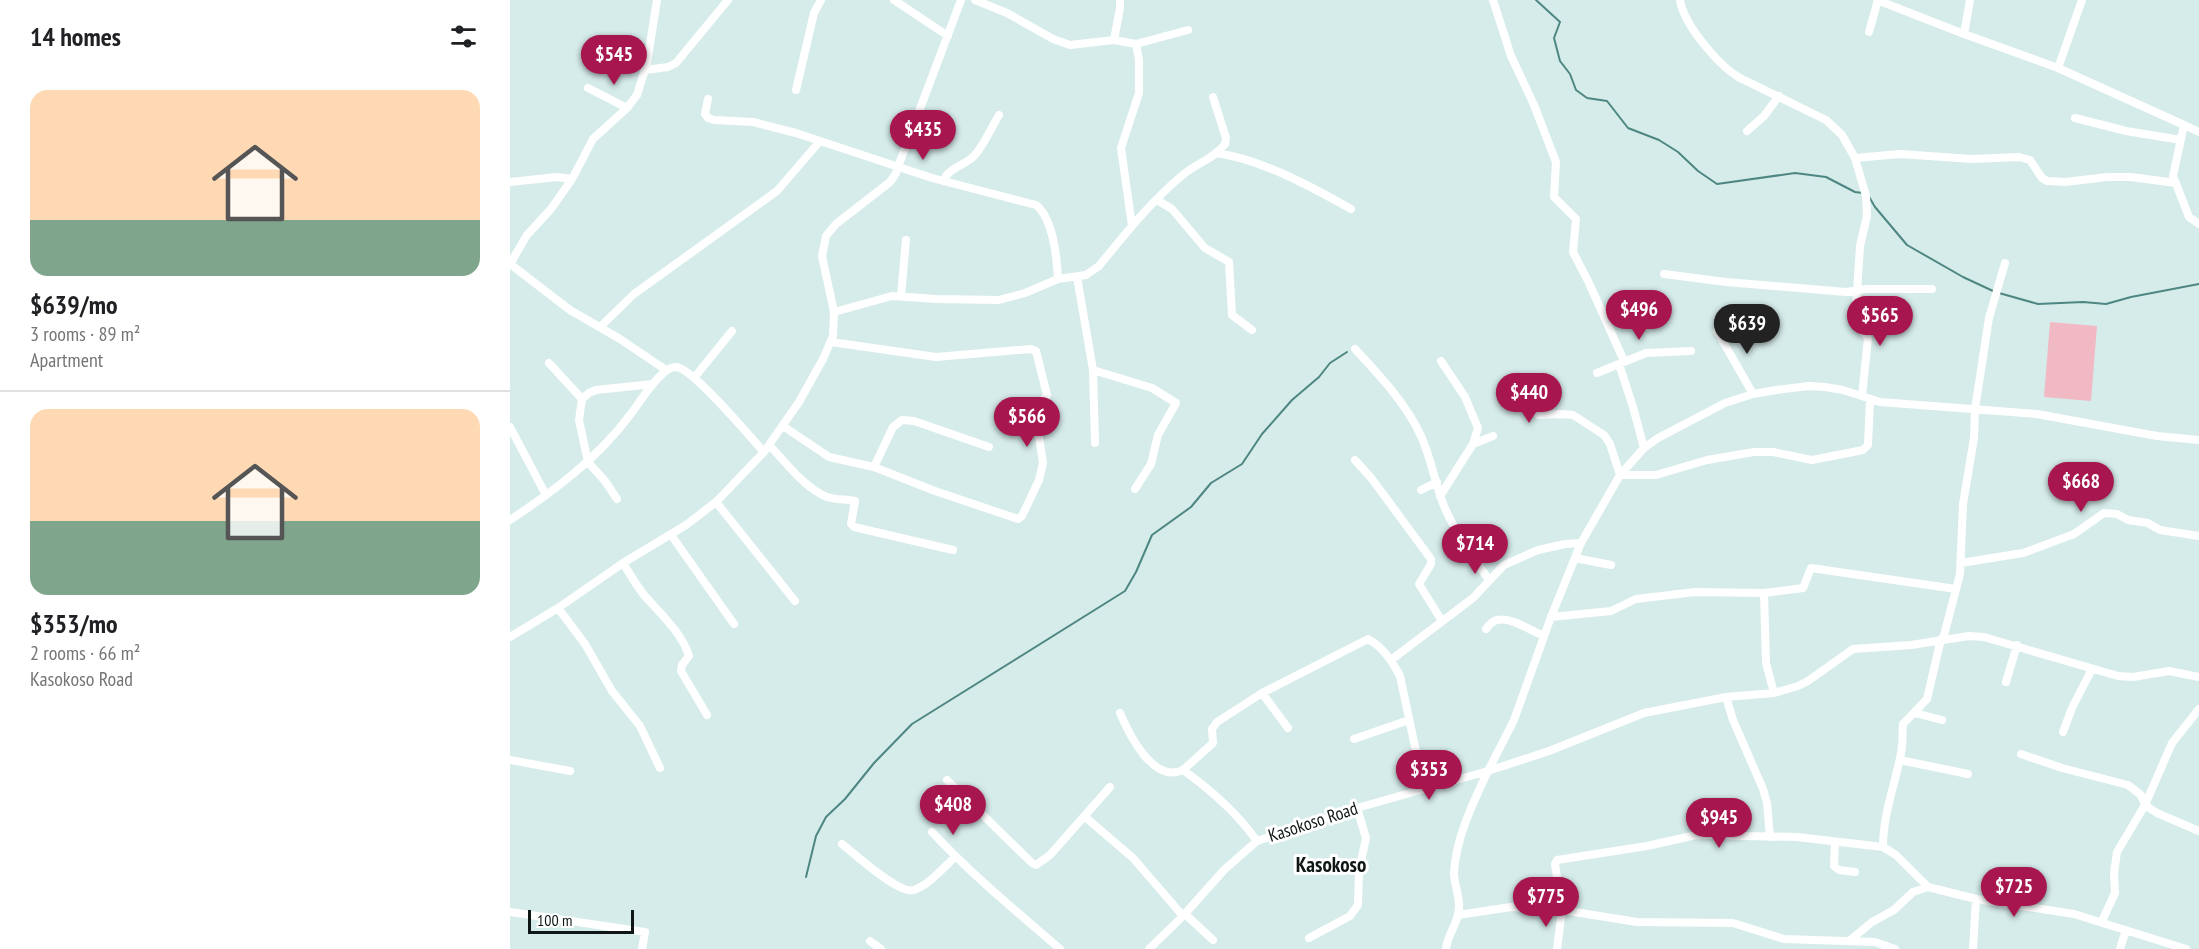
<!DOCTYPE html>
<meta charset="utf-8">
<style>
:root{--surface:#fff;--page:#f2f2f2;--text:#202124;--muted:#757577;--line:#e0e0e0;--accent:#a8164f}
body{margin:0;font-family:"PT Sans Narrow",sans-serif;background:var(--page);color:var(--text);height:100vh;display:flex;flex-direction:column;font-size:22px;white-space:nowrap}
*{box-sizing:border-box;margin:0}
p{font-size:20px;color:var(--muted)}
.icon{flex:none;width:33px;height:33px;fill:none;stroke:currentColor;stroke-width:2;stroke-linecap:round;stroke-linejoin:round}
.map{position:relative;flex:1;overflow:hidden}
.side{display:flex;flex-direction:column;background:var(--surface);width:510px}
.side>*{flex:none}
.scale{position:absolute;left:18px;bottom:15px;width:106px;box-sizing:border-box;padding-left:6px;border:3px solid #0f1716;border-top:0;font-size:16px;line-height:21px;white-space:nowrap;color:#0f1716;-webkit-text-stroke:4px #fff;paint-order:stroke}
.price{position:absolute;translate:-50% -51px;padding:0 14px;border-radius:21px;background:var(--accent);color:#fff;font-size:20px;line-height:39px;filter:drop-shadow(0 2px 3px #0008)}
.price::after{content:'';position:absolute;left:50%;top:36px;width:18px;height:14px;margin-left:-9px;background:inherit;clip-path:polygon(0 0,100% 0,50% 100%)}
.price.on{background:#222;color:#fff}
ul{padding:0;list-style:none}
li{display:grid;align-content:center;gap:12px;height:318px;padding:0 30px}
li+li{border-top:2px solid var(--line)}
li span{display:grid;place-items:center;height:186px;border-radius:18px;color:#555}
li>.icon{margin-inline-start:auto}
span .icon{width:108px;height:108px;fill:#fffc;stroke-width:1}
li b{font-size:26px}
h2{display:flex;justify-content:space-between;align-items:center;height:72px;padding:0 30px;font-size:26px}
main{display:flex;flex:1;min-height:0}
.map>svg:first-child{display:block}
</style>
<main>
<section class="side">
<h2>14 homes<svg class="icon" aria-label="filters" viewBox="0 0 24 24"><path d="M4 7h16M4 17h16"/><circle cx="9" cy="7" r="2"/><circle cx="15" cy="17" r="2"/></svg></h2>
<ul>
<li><span style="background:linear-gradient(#ffd9b3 70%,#7fa58c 0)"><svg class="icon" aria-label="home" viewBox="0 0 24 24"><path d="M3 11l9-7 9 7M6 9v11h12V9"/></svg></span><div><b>$639/mo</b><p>3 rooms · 89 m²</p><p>Apartment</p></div></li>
<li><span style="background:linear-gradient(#ffd9b3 60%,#7fa58c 0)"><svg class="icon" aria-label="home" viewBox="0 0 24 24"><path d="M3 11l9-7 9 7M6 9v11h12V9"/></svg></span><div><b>$353/mo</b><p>2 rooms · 66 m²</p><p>Kasokoso Road</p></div></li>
</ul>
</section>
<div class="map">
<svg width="1689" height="949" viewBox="0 0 1689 949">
<rect width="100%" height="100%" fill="#d6ecea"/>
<path fill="#f1b9c4" d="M1540,322L1587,326L1581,401L1534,397Z"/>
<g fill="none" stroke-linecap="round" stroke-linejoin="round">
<path stroke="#4d8682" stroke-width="2" d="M1026,0L1050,22L1044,38L1050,61L1060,74L1066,90L1077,98L1097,101L1118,128L1149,140L1168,152L1188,171L1207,184L1285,173L1316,177L1345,192L1353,193
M1358,195L1365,207L1397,245L1453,277L1483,291
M1489,293L1528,304L1573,302L1596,304L1621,297L1689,284
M296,877L306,836L316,817L335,799L364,763L402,724L615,591L626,572L642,535L681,507L701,483L732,464L752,434L782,400L809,377L820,363L837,352"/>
<path stroke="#fff" stroke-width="8" d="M384,0L438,36
M465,0L497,13L543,39L560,45L604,40L626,44L678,30
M983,0L1001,56L1024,105L1046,162L1044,197L1066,219L1063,252L1079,283L1114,361
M1170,0C1174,25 1209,66 1230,78L1316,120L1332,135L1345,158L1356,196L1357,216L1350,246L1345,323L1358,338L1352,396
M1367,0L1454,34L1548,68L1674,125L1663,176L1679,217L1689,224
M1359,32L1368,0
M1454,34L1460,0
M604,40L610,8V0
M1548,68L1572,0
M136,70L158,67L166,63L218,0
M78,88L117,108
M286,90L304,13L311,0
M198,99L195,114L198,118L204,120L243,122L286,133L422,178L526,205C543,218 547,259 548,279
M1565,118L1616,131L1671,140
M1674,125L1689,132
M1237,131L1254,116L1269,96
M706,153C751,159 802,187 841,209
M1345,158L1390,154L1462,159L1509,157L1520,160L1532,178L1537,181L1555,182L1597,177H1621L1666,183
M433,181C439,168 453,166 463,157C474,146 481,128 489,115
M0,182L47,177L62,179
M647,200L662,209L695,248L719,262L722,315L742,330
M622,226L611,148L629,93V60L626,44
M0,264L17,235L41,209L62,179L83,139L117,108L127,95L137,63L147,0
M0,264L60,310L110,339L156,370
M1154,274L1216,282L1336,292L1356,289H1422
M567,277L583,370L585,443
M391,296L396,240
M324,312L382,296L426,299L489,300L515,293L548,279L576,275L589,266C615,234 642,200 674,174C687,163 705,158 715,144L716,138L703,97
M90,327L124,294L267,191L310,141
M1207,331L1243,394
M845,349C869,375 896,403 911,436C921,458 925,483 934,506C945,532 962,556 979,580
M39,363L72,399L69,420L78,462L95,481L107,499
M1109,364L1123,407L1134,448
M583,370L642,388L666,403L648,435L641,464L625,489
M1087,373L1136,353L1181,351
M184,378L222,331
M1011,380L1025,412L1029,415L1052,414L1063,415L1094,435L1100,444L1110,475H1146L1197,460L1244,452H1263L1302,460L1353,450L1358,445L1360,400
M72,399L79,393L86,390L143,384
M273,426L319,457L364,467L425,491L508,519L512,516L529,480L533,463L525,410L537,395L526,351L521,349L426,357L321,342
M0,427L36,495
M963,444L983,436
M259,445C276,462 294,488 317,497C326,500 336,499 345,501L341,524L344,527L443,550
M845,460L862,479L921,559V564L909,584L932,621
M364,467L383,427L392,420L404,421L479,447
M911,490L927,482
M930,496L963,444L968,428L955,397L931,361
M206,502L285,601
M0,520C44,491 88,458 120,415C128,405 151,366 166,367C183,368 240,437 254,452
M161,535L224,624
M1065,558L1101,565
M113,563C120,574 126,585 134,595C150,613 172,633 179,656L172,665L171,671L197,715
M1451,563L1513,553L1564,534L1594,513L1607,514L1618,520L1638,523L1650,530L1689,536
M48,608L75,644L102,691L130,726L150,768
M1041,617L1101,611L1126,599L1185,592L1254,593
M976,629C979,625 983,621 987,620C1002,617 1021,631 1034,636
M0,637L48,608L113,563L176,525L206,502L254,452L289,402L313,359L323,336L324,312L312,256L316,236L326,224L380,182L385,175L451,0
M1433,639L1450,574L1453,504L1464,438L1465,409L1479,318L1495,263
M881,660L963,598L994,565L1028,550L1055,544L1071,543
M1496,682L1507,645
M752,693L778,728
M1264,693L1256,663L1254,593L1293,588L1301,568L1446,589
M1216,697L1223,720L1253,789L1257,803L1260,837
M610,713C619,734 643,784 673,770C701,790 727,813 747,841
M1405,713L1432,720
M1553,732L1562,708L1582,669
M844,739L899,720
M1511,754L1552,768L1618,785L1631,795L1635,805L1647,813L1689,831
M0,760L60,771
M1390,760L1458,774
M673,770L703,743L702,729L707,722L752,693L858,639C873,647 882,661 890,676L914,789
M437,780L522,863L526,865L540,855L600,787
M574,816L623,858L673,916
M422,832C462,875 506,911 550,949
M1325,842L1324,866L1329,870L1345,872
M332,844C345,854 389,895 404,890C420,884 433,868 445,857
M1418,887L1386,855L1373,847C1373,814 1385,785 1391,753C1393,744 1392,734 1393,724L1417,699L1431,639
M0,912L135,932L132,949
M675,914L703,940
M948,915L1001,907L1052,910L1127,922L1223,923L1274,939L1365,942L1385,949
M1592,921L1605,893L1604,873L1607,852L1635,805L1662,743L1689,709
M799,938L840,916L848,905L849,871L856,838L847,808
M360,941L371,949
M1339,941L1362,922L1384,910L1403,892L1418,887L1466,899L1564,914L1676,949
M639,949L673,916L714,870L747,841L847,808L978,771L1004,720L1041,617L1071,543L1110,475L1134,448L1148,438L1215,403L1243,394L1266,390L1299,386L1315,387L1333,390L1370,402L1527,414L1647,436L1689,440
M936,949C937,936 946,926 948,914C952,901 944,886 944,873C946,837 963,803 978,771L1039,751L1134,713L1216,697L1264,693L1288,686L1298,681L1343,649L1401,645L1459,636L1474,637L1608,676L1623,677L1659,671L1689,677
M1047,949L1052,910L1045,864L1047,860L1137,846L1186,835L1287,837L1373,847
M1463,949L1466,899
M1610,949L1616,930"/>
</g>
<g text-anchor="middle" stroke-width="6" stroke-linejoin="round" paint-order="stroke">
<g font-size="18" fill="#0f1716" stroke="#fff">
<text transform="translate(803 822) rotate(-18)" y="6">Kasokoso Road</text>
</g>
<g font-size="21" font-weight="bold" fill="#0f1716" stroke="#fff">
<text x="821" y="872">Kasokoso</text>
</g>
</g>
</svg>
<div class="scale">100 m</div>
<b class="price" style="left:104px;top:86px">$545</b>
<b class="price" style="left:413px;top:161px">$435</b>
<b class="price" style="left:1129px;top:341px">$496</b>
<b class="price" style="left:1370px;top:347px">$565</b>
<b class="price on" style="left:1237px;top:355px">$639</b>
<b class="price" style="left:1019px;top:424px">$440</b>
<b class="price" style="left:517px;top:448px">$566</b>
<b class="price" style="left:1571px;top:513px">$668</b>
<b class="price" style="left:965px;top:575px">$714</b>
<b class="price" style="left:919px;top:801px">$353</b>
<b class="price" style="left:443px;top:836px">$408</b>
<b class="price" style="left:1209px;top:849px">$945</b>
<b class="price" style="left:1504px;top:918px">$725</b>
<b class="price" style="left:1036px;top:928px">$775</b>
</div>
</main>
